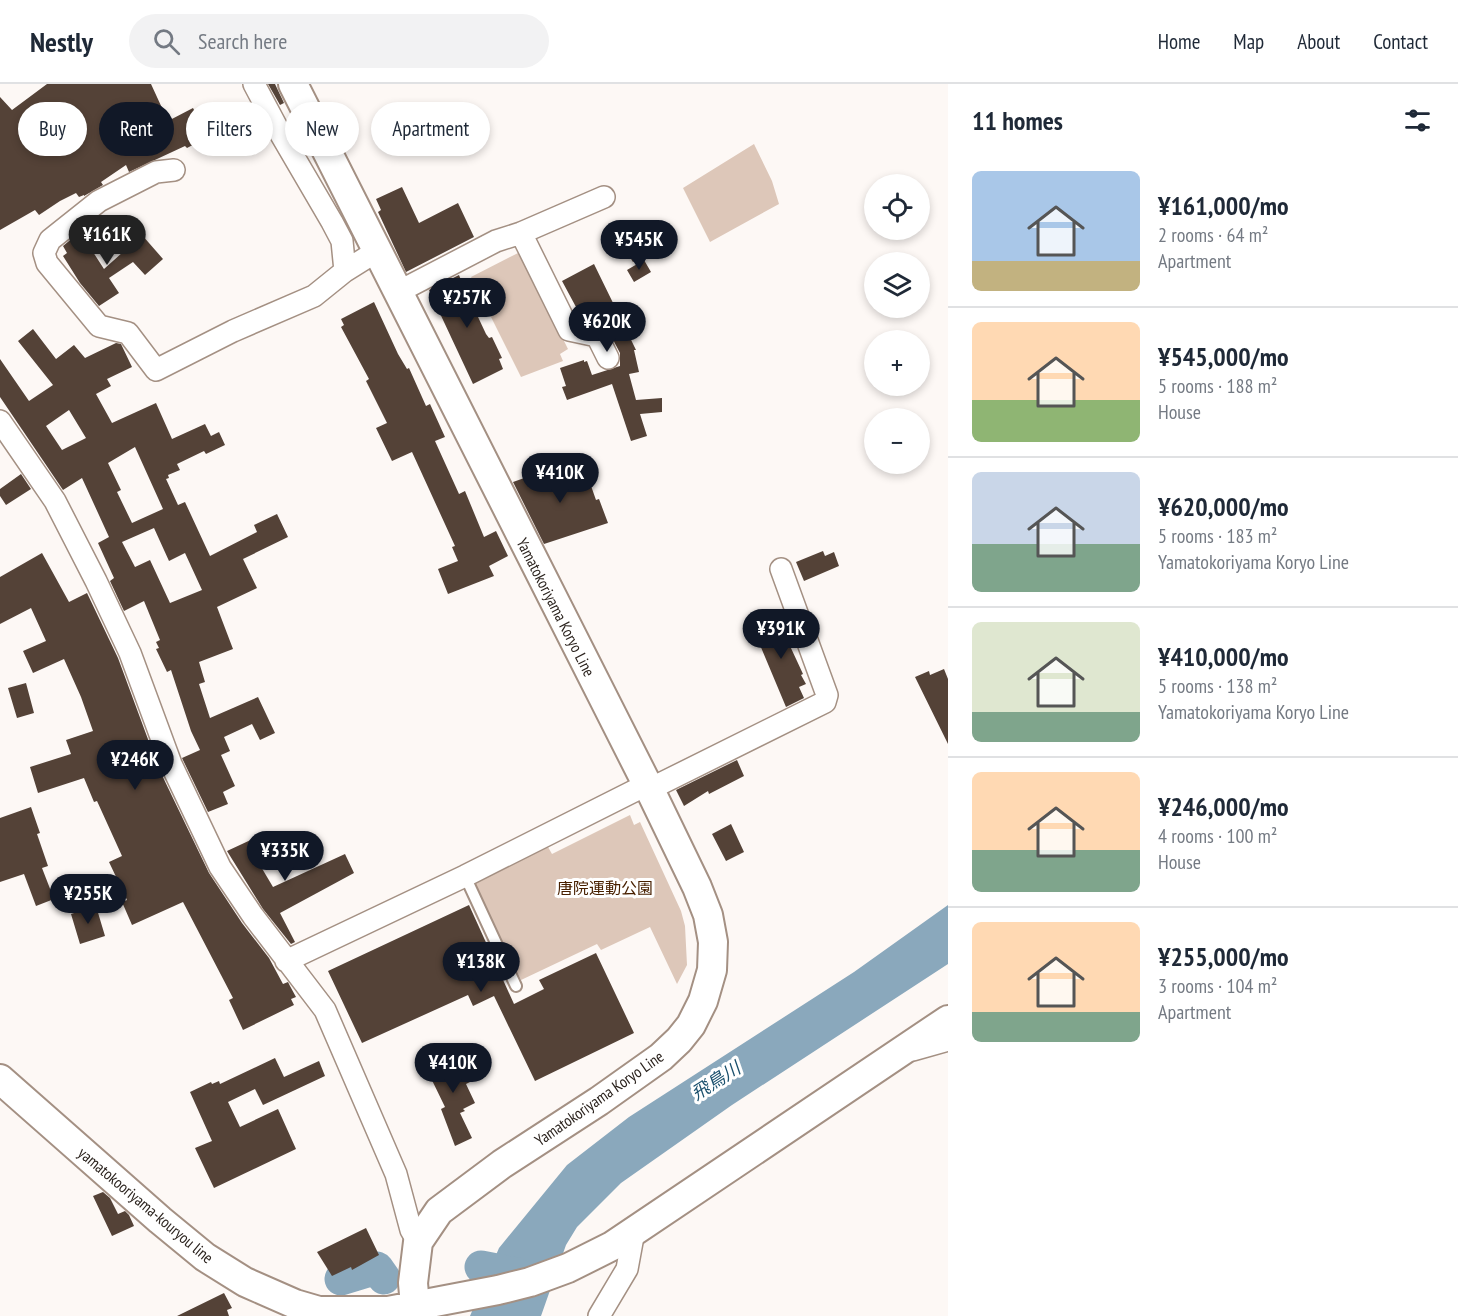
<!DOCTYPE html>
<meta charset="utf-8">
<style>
:root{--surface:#fff;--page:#f2f2f3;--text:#1f2937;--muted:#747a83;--line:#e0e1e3;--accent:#111827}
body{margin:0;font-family:"PT Sans Narrow","Noto Sans JP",sans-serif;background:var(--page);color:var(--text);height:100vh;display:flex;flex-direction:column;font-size:22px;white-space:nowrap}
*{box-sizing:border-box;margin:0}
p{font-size:20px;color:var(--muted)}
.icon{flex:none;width:33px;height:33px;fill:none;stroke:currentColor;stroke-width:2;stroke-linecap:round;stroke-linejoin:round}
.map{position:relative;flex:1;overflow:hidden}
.details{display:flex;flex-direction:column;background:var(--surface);width:510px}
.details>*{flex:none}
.hud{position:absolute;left:18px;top:18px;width:570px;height:54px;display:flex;gap:12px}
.tools{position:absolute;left:864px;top:90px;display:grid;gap:12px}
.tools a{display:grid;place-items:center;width:66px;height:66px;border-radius:50%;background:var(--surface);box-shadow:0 3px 9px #0003;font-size:30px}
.price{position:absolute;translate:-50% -51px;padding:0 14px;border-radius:21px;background:var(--accent);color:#fff;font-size:20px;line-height:39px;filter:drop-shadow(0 2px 3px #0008)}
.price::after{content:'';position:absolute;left:50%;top:36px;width:18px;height:14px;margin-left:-9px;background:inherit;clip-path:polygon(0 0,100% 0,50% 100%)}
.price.current{background:#222;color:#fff}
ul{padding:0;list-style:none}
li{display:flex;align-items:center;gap:18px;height:150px;padding:0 24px}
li+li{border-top:2px solid var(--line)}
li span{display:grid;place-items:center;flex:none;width:168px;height:120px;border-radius:9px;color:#555}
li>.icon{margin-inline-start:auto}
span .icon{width:72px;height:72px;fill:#fffc;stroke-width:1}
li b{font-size:26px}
h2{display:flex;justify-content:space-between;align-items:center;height:72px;padding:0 24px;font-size:26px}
.tag{padding:0 21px;border-radius:27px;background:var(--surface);box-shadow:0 3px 9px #0003;font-size:21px;line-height:54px}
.tag.current{background:var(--accent);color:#fff}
header{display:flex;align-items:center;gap:36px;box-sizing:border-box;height:84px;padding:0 30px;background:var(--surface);border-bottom:2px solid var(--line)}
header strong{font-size:28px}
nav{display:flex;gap:33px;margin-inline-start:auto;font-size:21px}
.search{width:420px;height:54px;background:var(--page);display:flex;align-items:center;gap:15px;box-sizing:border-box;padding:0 21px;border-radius:33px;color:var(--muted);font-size:22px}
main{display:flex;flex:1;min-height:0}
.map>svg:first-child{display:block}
</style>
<header>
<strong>Nestly</strong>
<div class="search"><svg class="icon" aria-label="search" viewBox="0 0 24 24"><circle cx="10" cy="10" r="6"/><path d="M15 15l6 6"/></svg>Search here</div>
<nav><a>Home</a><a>Map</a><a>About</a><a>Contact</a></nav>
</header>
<main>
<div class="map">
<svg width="948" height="1232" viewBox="0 0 948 1232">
<rect width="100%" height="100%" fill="#fdf8f5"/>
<path fill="#ddc7b9" d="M754,60L772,97L779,120L710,158L683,104Z
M520,168L568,265L560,270L563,277L521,293L471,193Z
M630,731L634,741L640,738L681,827L685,842L687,881L677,900L650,843L601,866L597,860L521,896L474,799L548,763L552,770Z"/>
<path fill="#8aa8bc" d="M948,821V880L732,1021L621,1099L577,1143L566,1161L541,1232H470L499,1164L567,1081L629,1033L854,888Z"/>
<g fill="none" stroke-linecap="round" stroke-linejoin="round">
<path stroke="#8aa8bc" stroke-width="33" d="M481,1183L517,1190
M341,1195L377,1184L384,1194"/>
</g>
<path fill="#544237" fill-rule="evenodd" d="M47,0H151L168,37L193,24L208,53L187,64L185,62L129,88L126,81L101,98L103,101L84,112V111L79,113L76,109L60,117L39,131L35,126L0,146V13L12,26Z
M268,0H275L284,19L280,21Z
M402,103L419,139L458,119L474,153L406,188L378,128L381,126L376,115Z
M650,140L659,154L651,159L654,165L633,178L622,161L626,158L625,155Z
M80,148L104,185L142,151L163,175L145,191L133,178L109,194L119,209L99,222L80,199L63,172L67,169L63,162Z
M644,176L651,188L634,198L627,186Z
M594,180L636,266H634L639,288L629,290L636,316L662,314V328L640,330L647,352L631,357L612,300L567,316L562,303L566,302L560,284L584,276V278L587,277L592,291L620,282V269L608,246L602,241L597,230L583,236L562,197Z
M459,191L461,196L464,194L475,216L471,218L486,250L489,254L492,253L502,274L499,275L503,285L473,300L429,206Z
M374,218L398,270L407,285L409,284L426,322L430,320L445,353L435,357L459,410L465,407L484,453L496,447L508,472L489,482L494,492L448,510L438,485L458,477L452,463L455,462L412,368L392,377L376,344L387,339L366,297L369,295L341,243L344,241L341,235Z
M33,245L56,275L74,261L85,274L116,259L121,260L132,283L107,295L111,302L96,310L112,339L156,319L172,355L205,340L211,352L219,348L225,361L206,370L204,367L177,380L180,386L168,391L169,394L166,395L178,421L185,418L210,472L257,448L254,441L277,430L288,453L243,475L257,504L217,523L233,565L199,578L205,598L199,600L210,634L258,613L275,649L260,656L252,640L224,653L230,667L221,671L235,702L223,708L228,720L208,728L182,674L200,666L191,647L171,586L167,588L156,565L159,564L156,558L160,556L144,517L124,527L110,497L114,494L98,459L109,453L82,394L63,406L0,313V275L29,317L53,301L18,257ZM69,326L86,354L62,366L46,342ZM135,363L163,425L132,439L117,408L121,406L108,379ZM154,444L169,477L185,469L202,506L170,519L150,476L135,483L122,458Z
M564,380L567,387L570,386L576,404L590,399L596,416L599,415L608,439L544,460L513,398Z
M21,390L31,405L6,421L0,412V405Z
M823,467L825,472L834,468L839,482L804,497L796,478Z
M42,469L69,518L87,509L118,574L159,685L209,789L242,839L269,874L283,900L288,898L290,902L296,913L291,915L294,921L243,946L229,916L233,914L183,818L132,841L122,818L127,816L109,778L122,772L97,717L94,718L84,694L38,709L30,683L71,670L66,656L93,647L81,613L64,575L33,589L23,567L46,557L31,524L0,540V493Z
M773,533L775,537L780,534L787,548L784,549L803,590L801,591L806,600L799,603L804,614L786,623L755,549L757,548L754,542Z
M944,585L948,595V660L915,593L929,587L930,591Z
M26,599L34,629L17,634L8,604Z
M737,676L744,692L709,710L708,707L684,722L676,706Z
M31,723L40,749L37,750L48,782L42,784L54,815L36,822L24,790L0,798V734Z
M731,740L744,768L726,777L712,750Z
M259,752L265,765L254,771L273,803L345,770L354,789L280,829L295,858L291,860L263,825L227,767Z
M469,821L514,920L544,905L539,896L596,869L634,949L535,997L494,912L473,922L468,911L362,959L328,887Z
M96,822L105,852L80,860L71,830Z
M453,967L456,975L461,973L472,997L466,1000L475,1019L463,1025L465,1027L460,1029L472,1054L455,1062L441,1025L445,1023L428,988L440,983L436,974Z
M275,974L284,993L319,977L325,992L263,1021L255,1005L228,1018L240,1043L278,1025L296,1065L214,1104L195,1064L212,1057L190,1008L211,998L212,1000L219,997L220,1000Z
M103,1108L110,1114L118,1130L125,1127L129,1131L134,1142L112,1152L93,1112Z
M366,1144L379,1171L352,1186L351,1183L332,1192L317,1168Z
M224,1209L232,1224L227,1226L229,1232H177Z"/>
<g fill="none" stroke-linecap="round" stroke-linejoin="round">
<g stroke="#a49083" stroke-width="14">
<path id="lane" d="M465,792L516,902"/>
</g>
<g stroke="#a49083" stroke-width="24">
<path id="street" d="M254,0L280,49L332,138L342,157L345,187
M174,86L156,88L99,117L50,156L44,169L47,179L99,242L128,249L156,286L233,247L314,212L345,187L377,167
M521,149L569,246L597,252L608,274
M398,208L496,157L521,149L604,113
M0,337L55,417L96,497L130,569L171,680L220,783L253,832L325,926L396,1090L411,1146L418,1158
M286,877L465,792L636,706L658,701L825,618L827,611L781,485
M913,966L948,956
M599,1232L627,1185L634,1147"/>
</g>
<g stroke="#a49083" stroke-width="32">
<path id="secondary" d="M293,0L653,712L697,803L708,831L713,858L712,886L703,917L691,941L679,956L661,973L599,1017L502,1080L439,1127L418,1158L413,1199L415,1222
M0,995L160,1136L205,1173L245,1198L295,1220L319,1227H388L498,1206L530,1198L568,1184L612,1162L948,936"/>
</g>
<use href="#lane" stroke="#fff" stroke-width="10"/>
<use href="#street" stroke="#fff" stroke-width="21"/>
<use href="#secondary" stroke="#fff" stroke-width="28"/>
</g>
<g text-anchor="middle" stroke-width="6" stroke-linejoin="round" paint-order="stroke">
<g font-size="16" fill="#2b231e" stroke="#fff">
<text transform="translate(556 523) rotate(63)" y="6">Yamatokoriyama Koryo Line</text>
<text transform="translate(599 1014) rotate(-35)" y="6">Yamatokoriyama Koryo Line</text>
<text transform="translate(146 1121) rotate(40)" y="6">yamatokooriyama-kouryou line</text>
</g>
<g font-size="16" fill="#482000" stroke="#fff">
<text x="605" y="810">唐院運動公園</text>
</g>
<g font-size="18" font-style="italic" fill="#1a506d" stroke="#fff">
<text transform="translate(716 997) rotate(-33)" y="6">飛鳥川</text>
</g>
</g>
</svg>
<div class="tools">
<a><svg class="icon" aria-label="locate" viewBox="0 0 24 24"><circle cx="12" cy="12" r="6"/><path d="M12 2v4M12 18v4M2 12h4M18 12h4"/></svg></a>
<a><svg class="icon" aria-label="layers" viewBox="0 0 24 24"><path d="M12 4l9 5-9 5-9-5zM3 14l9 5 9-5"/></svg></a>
<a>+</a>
<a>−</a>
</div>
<b class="price current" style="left:107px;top:182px">¥161K</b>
<b class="price" style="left:639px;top:187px">¥545K</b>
<b class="price" style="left:467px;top:245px">¥257K</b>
<b class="price" style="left:607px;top:269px">¥620K</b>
<b class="price" style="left:560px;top:420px">¥410K</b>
<b class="price" style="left:781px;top:576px">¥391K</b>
<b class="price" style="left:135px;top:707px">¥246K</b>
<b class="price" style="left:285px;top:798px">¥335K</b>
<b class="price" style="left:88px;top:841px">¥255K</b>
<b class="price" style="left:481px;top:909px">¥138K</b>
<b class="price" style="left:453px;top:1010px">¥410K</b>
<div class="hud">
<a class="tag">Buy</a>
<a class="tag current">Rent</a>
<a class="tag">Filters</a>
<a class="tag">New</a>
<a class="tag">Apartment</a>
</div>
</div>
<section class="details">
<h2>11 homes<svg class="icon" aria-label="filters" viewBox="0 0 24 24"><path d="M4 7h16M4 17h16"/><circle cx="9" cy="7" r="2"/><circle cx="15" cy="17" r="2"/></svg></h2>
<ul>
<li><span style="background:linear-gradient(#a9c7e8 75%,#c2b280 0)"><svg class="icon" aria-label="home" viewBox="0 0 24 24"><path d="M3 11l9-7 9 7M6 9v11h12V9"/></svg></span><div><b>¥161,000/mo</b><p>2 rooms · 64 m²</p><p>Apartment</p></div></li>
<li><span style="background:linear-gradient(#ffd9b3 65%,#8fb573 0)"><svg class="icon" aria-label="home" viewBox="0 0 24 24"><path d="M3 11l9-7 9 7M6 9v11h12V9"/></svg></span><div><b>¥545,000/mo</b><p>5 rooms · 188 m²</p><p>House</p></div></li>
<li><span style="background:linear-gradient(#c9d6e8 60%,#7fa58c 0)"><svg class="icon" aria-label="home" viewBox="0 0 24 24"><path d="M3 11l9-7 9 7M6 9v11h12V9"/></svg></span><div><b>¥620,000/mo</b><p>5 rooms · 183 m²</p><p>Yamatokoriyama Koryo Line</p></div></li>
<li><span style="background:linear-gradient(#dfe7d0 75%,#7fa58c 0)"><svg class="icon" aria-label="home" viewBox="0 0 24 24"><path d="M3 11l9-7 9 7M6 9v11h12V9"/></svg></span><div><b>¥410,000/mo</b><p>5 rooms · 138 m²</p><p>Yamatokoriyama Koryo Line</p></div></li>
<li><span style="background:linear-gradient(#ffd9b3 65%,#7fa58c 0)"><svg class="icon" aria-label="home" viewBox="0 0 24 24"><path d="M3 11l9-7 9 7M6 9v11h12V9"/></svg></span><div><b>¥246,000/mo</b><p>4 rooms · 100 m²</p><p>House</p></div></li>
<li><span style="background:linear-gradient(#ffd9b3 75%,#7fa58c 0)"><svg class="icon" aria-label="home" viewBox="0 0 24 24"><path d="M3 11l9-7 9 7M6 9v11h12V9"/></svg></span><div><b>¥255,000/mo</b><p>3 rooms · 104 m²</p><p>Apartment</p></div></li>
</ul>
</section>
</main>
